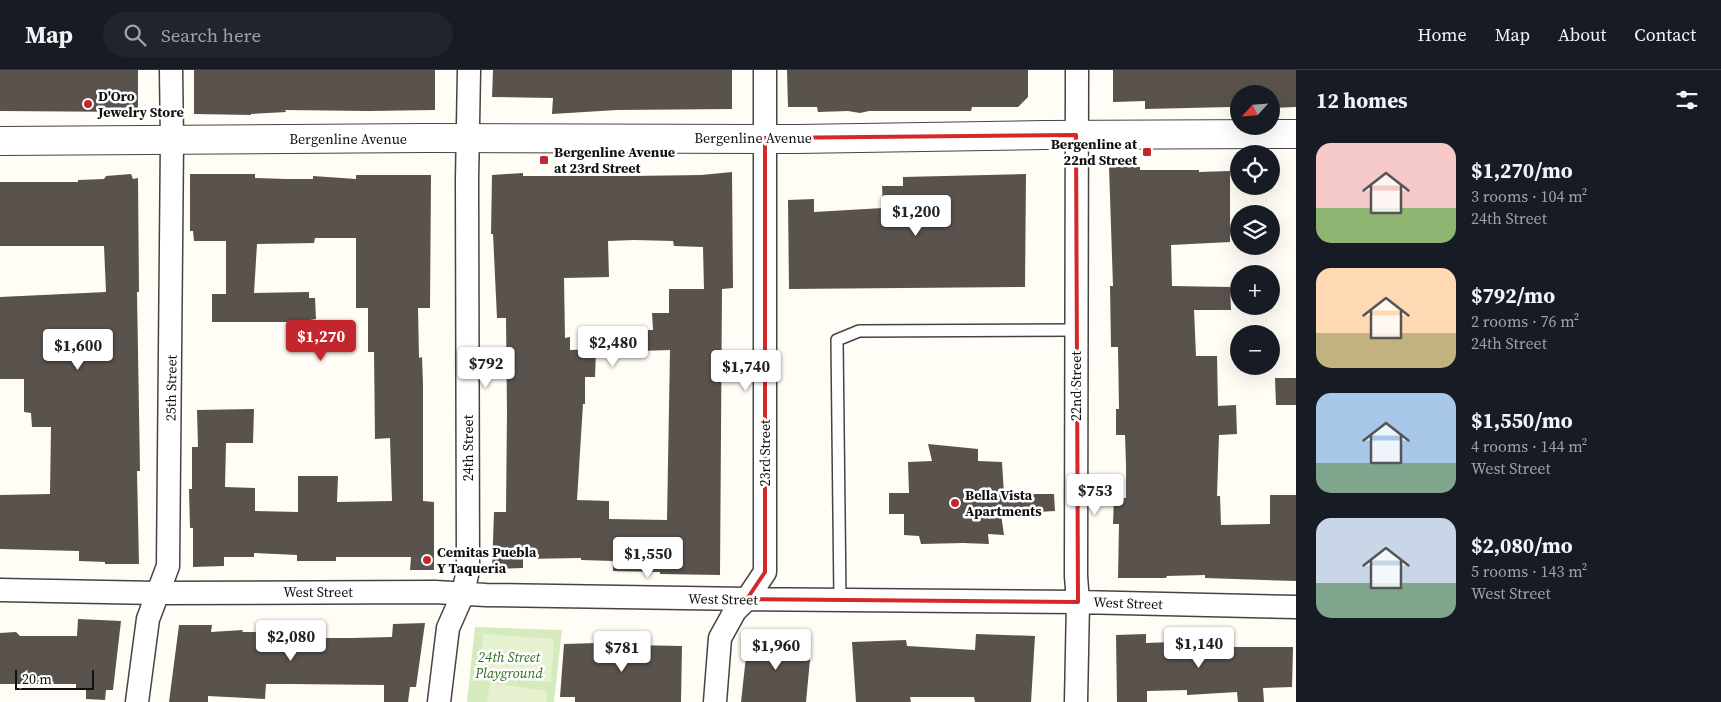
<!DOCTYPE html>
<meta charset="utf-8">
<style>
:root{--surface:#171b24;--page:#20242c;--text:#f1f3f6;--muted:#9ea1a6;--line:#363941;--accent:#c4262e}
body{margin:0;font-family:"Source Serif 4",serif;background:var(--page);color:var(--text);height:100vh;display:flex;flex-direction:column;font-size:19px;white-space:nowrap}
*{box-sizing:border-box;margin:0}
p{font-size:16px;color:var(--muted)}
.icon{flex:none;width:28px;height:28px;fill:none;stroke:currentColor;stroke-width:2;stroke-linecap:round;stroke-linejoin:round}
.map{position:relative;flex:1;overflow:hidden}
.sheet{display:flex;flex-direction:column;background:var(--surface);width:425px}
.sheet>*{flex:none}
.needle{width:32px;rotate:244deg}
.controls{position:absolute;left:1230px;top:15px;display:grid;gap:10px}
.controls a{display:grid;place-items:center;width:50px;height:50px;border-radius:50%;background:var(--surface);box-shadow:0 5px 20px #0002;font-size:25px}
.scale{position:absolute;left:15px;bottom:12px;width:79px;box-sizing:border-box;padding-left:5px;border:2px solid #111;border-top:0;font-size:14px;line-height:18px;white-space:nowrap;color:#111;-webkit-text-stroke:4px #fff;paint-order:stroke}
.price{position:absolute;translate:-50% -42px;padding:0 11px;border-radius:5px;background:#fff;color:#222;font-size:16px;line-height:32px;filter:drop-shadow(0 1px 2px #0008)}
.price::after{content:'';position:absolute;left:50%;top:30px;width:15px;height:11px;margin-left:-8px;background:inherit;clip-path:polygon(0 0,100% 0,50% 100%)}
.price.on{background:var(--accent);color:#fff}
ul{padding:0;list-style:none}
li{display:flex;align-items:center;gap:15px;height:125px;padding:0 20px}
li span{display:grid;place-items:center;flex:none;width:140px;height:100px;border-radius:15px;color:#555}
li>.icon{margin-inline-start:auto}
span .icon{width:60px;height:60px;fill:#fffc;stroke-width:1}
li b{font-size:21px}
h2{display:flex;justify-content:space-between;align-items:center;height:60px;padding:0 20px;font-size:21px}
header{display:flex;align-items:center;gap:30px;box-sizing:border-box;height:70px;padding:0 25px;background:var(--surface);border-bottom:1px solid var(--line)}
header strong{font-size:24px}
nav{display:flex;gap:28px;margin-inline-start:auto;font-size:18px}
.search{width:350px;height:45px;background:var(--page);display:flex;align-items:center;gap:12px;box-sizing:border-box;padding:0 18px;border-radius:28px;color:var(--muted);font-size:19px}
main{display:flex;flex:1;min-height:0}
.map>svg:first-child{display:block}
</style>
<header>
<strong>Map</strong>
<div class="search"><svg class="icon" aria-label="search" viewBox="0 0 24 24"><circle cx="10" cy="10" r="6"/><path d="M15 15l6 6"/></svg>Search here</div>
<nav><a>Home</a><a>Map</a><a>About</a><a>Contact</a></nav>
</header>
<main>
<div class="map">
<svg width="1296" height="632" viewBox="0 0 1296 632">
<rect width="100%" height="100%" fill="#fffdf5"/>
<path fill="#d5ebbd" d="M475,557L562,560L554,632H467Z"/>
<path fill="#e6f2cf" d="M483,564L554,569L551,612L480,607Z
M490,613L547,621L546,632H487Z"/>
<path fill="#5a524d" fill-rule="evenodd" d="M0,0H138V42L0,41Z
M194,0H435V40L369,41L285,40L286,42L251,44V45L194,44Z
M493,0H732V39L617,40L552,44L553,28L492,27Z
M787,0H1028V27L1018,37H972L971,41H869L860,43L848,41L818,42L817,37H788Z
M1113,0H1296V37L1271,38V24H1239V39L1230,40V37L1145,39V31L1113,32Z
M1109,97H1140V100H1199V102L1230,101V172L1171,175L1172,216L1230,217L1231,240H1194L1196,286H1217L1218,336L1236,335L1237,364L1219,365L1217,426H1220L1221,455L1270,454V425H1296V511L1205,508V505L1167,506L1166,508H1118L1119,454H1113L1114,428H1126V395L1125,365H1116V339H1119L1118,277H1111L1110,216H1113Z
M732,102L733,218L722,219L720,505L660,504V502L613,501V491L581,490V488L523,489V498L492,499L494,442H506L507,342L506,248H497L493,164H491L492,105L523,103V106H631L701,105ZM634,170L673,171L674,176L703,177L704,219H669V243H652L653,260H639V281L670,280L667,450L609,449V431L577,430L583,334H585V307H595L596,279L570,280V267L565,268L564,208L609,207L608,171Z
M131,104L133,109L138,108L139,222H137L140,401H137L139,494H105V492L79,491V481L0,479V425L50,424L51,357H32L31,343L24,342V309H0V227L106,222L104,176H0V112H78V110L104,109L106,106Z
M190,104H255V108L287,109H313V106L356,109V105H431L430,238H418L419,288L422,287L423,315V431L434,432V500H410L411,487H336V491H297V485L254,483V487H224V496L193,497V458H190L189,419H192V377H198L197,340L254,339L253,373H226L225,417L255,418V441L298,442V406H338L337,432L392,431L390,368L375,369L374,282H368V238H356V168H315L314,173L257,174L254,223L309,222V228H315L316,249L310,250V252H212V224H226V171H194L193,161H190Z
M1026,104L1025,217L789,219L788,130L814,129V142L883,138L882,116H903V107Z
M1275,308H1296V335H1276Z
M928,374L978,379V391L1002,392L1004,424H1054L1055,441L1001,444L1004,465L988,464L989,474L963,473L921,474L919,466L904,465V444H889V423H909L908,392L932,391Z
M78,549L121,551L113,620H106L105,630L86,629V619H76V614H0V563L16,562L20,566H77Z
M425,553L416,617H410L408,632H384V615L291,614H266L265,629L208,626V632H169L179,555H212L211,562L243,560L242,562H270V564L314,565V568H353L392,567L393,554Z
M976,564L1035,566L1031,632H975L974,627H910L911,632H856L852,572L906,570L907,576L975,580Z
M1146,564V573L1173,572V575L1219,577H1293L1292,617L1263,618L1264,632H1238L1237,622L1187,625V620L1147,621V632H1117L1116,565Z
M772,565L796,567V575L811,579L806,632H741L748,568L772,572Z
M632,572L633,575L682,576L681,632H575V627H560L564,574Z"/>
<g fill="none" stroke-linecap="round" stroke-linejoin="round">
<g stroke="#444" stroke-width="14">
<path id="service" d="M840,530L837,270L859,261L1076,260"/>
</g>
<g stroke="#444" stroke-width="25">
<path id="minor" d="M0,520L157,523L435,522L486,525L747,529L1078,532L1296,537
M137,632L148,549L168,496L172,70L171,0
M439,632L448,558L463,524L468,500L467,110L469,0
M715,632L720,568L735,541L747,529L765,502V0
M1076,632L1078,532L1076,506L1077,0"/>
</g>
<g stroke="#444" stroke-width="30">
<path id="tertiary" d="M0,71L427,68L797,69L1045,65L1296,64"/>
</g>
<use href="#service" stroke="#fff" stroke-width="11"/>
<use href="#minor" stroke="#fff" stroke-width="22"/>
<use href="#tertiary" stroke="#fff" stroke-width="28"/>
</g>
<path fill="none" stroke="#d62828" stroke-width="4" stroke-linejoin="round" d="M1076,65L1078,532L747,529L765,502V68Z"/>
<g fill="#c4262e" stroke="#fff" stroke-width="2">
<circle cx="88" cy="34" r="5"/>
<rect x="1142" y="77" width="10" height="10" rx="2.5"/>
<rect x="539" y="85" width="10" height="10" rx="2.5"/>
<circle cx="955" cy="433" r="5"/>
<circle cx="427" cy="490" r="5"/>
</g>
<g text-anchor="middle" stroke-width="5" stroke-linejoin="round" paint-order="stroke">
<g font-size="14" font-weight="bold" fill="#111" stroke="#fff" text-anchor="start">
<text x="98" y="31">D'Oro<tspan x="98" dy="16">Jewelry Store</tspan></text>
<text x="1137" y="79" text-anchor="end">Bergenline at<tspan x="1137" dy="16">22nd Street</tspan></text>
<text x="554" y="87">Bergenline Avenue<tspan x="554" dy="16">at 23rd Street</tspan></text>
<text x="965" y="430">Bella Vista<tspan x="965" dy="16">Apartments</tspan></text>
<text x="437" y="487">Cemitas Puebla<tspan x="437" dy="16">Y Taqueria</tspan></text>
</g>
<g font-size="14" fill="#111" stroke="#fff">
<text x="753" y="73">Bergenline Avenue</text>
<text x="348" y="74">Bergenline Avenue</text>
<text transform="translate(1076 316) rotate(-90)" y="5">22nd Street</text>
<text transform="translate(171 318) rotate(-89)" y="5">25th Street</text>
<text transform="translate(468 378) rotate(-90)" y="5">24th Street</text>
<text transform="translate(765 383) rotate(-90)" y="5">23rd Street</text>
<text x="318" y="527">West Street</text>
<text transform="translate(723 529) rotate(1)" y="5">West Street</text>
<text transform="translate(1128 533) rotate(2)" y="5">West Street</text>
</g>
<g font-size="14" font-style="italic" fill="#2f6b1f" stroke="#fff">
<text x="509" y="592">24th Street<tspan x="509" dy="16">Playground</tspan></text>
</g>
</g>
</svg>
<div class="controls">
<a><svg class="needle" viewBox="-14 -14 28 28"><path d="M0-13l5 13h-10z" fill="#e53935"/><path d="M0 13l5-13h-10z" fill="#9ea1a6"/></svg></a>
<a><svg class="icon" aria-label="locate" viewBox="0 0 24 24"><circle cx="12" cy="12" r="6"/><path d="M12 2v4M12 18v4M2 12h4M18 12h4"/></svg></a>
<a><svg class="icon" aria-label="layers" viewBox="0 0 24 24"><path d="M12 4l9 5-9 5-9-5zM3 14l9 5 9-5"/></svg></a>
<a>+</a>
<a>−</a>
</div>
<div class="scale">20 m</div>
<b class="price" style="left:916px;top:167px">$1,200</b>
<b class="price on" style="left:321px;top:292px">$1,270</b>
<b class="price" style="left:613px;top:298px">$2,480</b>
<b class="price" style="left:78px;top:301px">$1,600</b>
<b class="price" style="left:486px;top:319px">$792</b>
<b class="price" style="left:746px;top:322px">$1,740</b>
<b class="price" style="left:1095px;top:446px">$753</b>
<b class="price" style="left:648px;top:509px">$1,550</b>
<b class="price" style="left:291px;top:592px">$2,080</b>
<b class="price" style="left:1199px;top:599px">$1,140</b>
<b class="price" style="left:776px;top:601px">$1,960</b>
<b class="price" style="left:622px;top:603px">$781</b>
</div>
<section class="sheet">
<h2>12 homes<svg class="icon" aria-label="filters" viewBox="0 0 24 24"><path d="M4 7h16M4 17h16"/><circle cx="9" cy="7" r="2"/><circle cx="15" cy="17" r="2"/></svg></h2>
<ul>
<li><span style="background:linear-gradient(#f6c9c9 65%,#8fb573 0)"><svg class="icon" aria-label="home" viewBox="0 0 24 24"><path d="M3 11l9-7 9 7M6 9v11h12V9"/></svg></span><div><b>$1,270/mo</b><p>3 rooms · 104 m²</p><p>24th Street</p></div></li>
<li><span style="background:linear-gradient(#ffd9b3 65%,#c2b280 0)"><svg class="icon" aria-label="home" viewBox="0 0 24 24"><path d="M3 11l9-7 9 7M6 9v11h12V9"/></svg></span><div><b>$792/mo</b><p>2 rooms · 76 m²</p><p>24th Street</p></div></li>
<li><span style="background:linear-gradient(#a9c7e8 70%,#7fa58c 0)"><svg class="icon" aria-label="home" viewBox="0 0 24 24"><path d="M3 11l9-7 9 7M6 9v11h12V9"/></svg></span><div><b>$1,550/mo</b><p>4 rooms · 144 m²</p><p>West Street</p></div></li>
<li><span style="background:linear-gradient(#c9d6e8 65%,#7fa58c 0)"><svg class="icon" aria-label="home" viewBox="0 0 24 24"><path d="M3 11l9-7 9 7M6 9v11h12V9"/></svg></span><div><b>$2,080/mo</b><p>5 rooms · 143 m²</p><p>West Street</p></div></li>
</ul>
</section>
</main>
